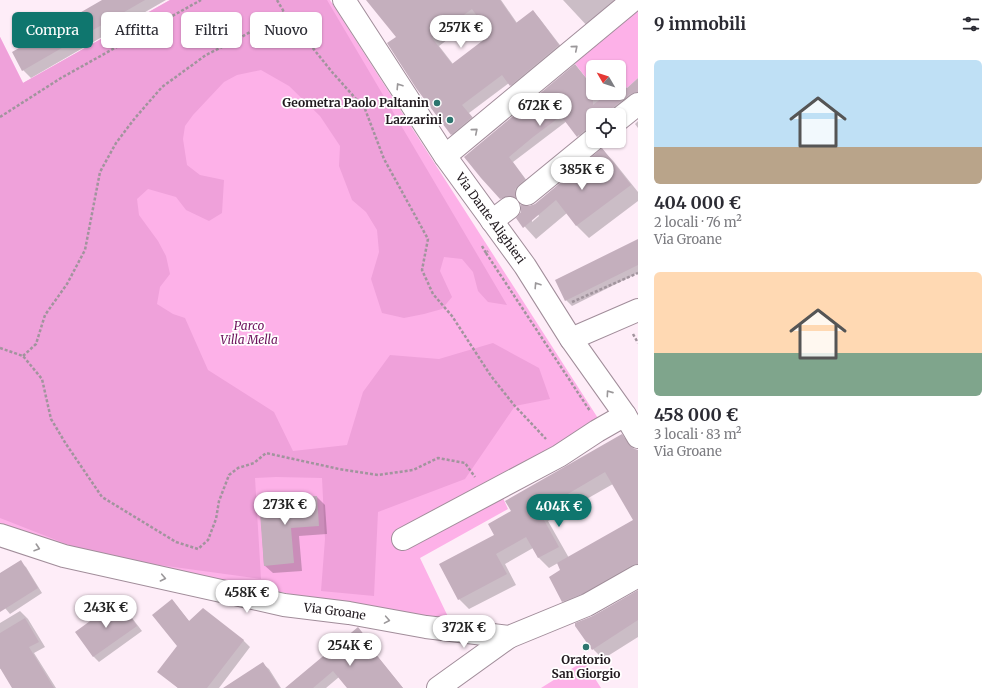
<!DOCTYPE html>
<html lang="it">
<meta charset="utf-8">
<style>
:root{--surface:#fff;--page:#f2f2f3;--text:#2b2b33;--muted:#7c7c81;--accent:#0f766e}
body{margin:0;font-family:Merriweather,serif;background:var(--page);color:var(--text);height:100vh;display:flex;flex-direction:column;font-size:15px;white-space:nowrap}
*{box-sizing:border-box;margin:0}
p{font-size:13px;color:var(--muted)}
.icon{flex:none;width:22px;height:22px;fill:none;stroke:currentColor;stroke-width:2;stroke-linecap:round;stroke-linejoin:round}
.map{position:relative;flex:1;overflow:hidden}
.sheet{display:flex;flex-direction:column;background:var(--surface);width:360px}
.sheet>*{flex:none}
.banner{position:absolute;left:12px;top:12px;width:380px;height:36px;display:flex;gap:8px}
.needle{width:26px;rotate:309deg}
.controls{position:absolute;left:586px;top:60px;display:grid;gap:8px}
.controls a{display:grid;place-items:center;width:40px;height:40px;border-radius:6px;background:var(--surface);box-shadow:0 1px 3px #0004;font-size:20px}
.price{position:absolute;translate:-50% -34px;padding:0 9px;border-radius:14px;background:#fff;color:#222;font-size:13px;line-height:26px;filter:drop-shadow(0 1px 2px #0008)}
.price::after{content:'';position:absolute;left:50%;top:24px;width:12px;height:9px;margin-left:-6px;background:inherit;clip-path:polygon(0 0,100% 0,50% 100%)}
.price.selected{background:var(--accent);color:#fff}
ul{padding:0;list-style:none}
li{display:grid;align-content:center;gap:8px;height:212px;padding:0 16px}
li span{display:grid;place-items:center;height:124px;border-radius:6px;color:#555}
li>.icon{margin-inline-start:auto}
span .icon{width:72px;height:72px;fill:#fffc;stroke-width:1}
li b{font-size:17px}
h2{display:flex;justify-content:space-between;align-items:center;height:48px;padding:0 16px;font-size:17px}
.pill{padding:0 14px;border-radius:6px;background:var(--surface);box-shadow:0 1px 3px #0004;font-size:14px;line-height:36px}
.pill.selected{background:var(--accent);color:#fff}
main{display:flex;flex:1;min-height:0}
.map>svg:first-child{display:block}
</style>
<main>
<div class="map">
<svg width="638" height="688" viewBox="0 0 638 688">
<rect width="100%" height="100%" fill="#feedf8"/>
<path fill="#fdb1e8" d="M170,0H330L610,437L503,498L508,509L420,558L451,623L336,603L75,551L0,523V37L23,83Z
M638,7V78L627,88L622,82L619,84V67H593V87L573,61Z
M584,661L601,688H541Z"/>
<path fill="#efa1da" d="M170,0H327L507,305L488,302L478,291L473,272L462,259L444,257L440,271L452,297L442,309L424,314L404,318L382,313L371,279L379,252L377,230L366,212L352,200L339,166L340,146L320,116L289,86L261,70L237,75L224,82L193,115L185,126L183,139L187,165L200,175L224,180L222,213L209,221L186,210L176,197L148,189L137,199L139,215L158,241L166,256L170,274L160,287L157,304L173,314L185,318L208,370L274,412L293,451L347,445L363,392L390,355L439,359L493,343L539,368L550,399L515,406L465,479L378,512L374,596L321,591L325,539L322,478L276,477L255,478L261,579L152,564L79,549L0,518V37L23,83Z"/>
<path fill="#0003" fill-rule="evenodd" d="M104,0H166L31,78L23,70Z
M367,0H501L517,23L533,11L540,19L566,53L518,92L509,83L469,113L479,125L459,141L452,134L397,37ZM478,17L492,35L453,64L439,46Z
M563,0H624L590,29Z
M580,71L593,87V93H598L602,98L609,93H619V85L627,89L638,80V98L616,115H593V135L584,141L567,121L513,162L530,185L521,195L520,202L514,201L507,204L481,177Z
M638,121V128L635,124Z
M602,149L614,162L638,192V201L589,238L577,226L567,213L536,239L517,218L529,207L535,205ZM538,214L539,216L532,222V219Z
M638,240V273L572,306L566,300Z
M622,436L635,450L638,451V577L573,611L563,601L562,570L558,563L549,568L539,558L533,548L505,564L516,585L469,609L459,599L495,535L512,511ZM613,484L634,520L569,558L548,521Z
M317,497L325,505L327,534L299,536L302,571L273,573L264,565L260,501Z
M20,562L26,567L42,593L10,614L0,602V575Z
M638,592V637L603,659L593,649L576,625Z
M172,600L189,621L243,640L250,647L219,688H178L159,672L178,646Z
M119,601L142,631L99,662L94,657L76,632Z
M20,611L28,619L45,647L34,653L56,688H13L14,662L0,669V623Z
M358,629L375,647L372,650L403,688H348L339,677L326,688H286Z
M263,664L269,669L281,688H225Z"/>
<path fill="#c4afbd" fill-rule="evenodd" d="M102,0H145L22,71L12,52Z
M366,0H500L516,23L533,10L559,45L510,86L502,75L462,105L472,117L451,135L416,88L387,43L396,37ZM472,9L490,35L452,64L432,38Z
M575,64L593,87V105L608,93H619V84L621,82L627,88L638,78V92L630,94L611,109L607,115H593V128L585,130L577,137L561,116L533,137L509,157L525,179L515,189V198L508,196L500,199L481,178L464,157Z
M602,148L631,185L576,226L556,200L523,228L516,218L521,212V204L529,206L535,204Z
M638,239V265L565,301L555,280Z
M622,434L632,448L638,450V564L632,565L582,594L562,602L549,577L560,570L557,563L633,520L605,472L539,511L559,547L538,558L526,537L496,554L507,574L458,600L439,564L494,535L488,524L511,511L505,501Z
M317,496L319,526L291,528L294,563L264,566L259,500Z
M21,560L38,588L0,612V573Z
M638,590V620L592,650L575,626V623L593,616Z
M172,599L189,621L203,608L244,640L207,688H178L157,672L177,646L152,615Z
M119,600L137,626L93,657L75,632Z
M25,618L39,642L29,647L54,688H12L0,668V633Z
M358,627L369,641L367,643L403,688H347L333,671L313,688H285Z
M263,662L280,688H223Z"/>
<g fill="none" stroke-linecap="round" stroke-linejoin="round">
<g stroke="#a18d9a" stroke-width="24">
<g id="minor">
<path id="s1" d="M344,0L445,156L525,266L571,339L625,415L638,437"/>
<path d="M619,119L638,104"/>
<path d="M445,156L633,0"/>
<path d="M527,194L593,140"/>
<path d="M492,221L509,208"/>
<path d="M571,339L638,310"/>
<path id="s2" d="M0,535L64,556L284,605L349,613L426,627L509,637L587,605L638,576"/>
<path d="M403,539L559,456L597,431L625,415"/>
<path d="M438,688L509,637"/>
</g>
</g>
<path stroke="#a1949d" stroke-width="2.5" stroke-dasharray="3 2" stroke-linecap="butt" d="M277,0L284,12L332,72L365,109L384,159L428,239L422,270L433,294L452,316L491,376L514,405L546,439
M0,117L61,78L201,0
M482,246L486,253L488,251
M486,253L590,411
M572,302L638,273
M633,334L638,343
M0,348L23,356L42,379L51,419L66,444L102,497L176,542L198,549L208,540L216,519L219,501L229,475L238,468L254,463L266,453L339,469L378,475L413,470L438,458L465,463L475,477
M23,356L36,344L45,315L67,284L85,250L100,172L116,143L135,118L162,87L206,55L238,39L284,12"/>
<use href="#minor" stroke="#fff" stroke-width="22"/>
</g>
<defs><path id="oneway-chevron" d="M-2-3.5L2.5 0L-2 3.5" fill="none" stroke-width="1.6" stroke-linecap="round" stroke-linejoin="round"/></defs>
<g stroke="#9b989a">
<use href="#oneway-chevron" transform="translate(575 48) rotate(-40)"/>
<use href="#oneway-chevron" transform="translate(399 86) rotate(-123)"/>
<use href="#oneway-chevron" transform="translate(475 131) rotate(-40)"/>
<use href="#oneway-chevron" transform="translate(537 285) rotate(-123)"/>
<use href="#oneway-chevron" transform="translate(609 393) rotate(-125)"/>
<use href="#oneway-chevron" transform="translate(37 548) rotate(18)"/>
<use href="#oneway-chevron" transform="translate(163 578) rotate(12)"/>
<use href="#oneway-chevron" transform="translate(387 620) rotate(10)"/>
</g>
<g fill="#2d756f" stroke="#fff" stroke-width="1.5">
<circle cx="437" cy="103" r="4"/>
<circle cx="450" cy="120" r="4"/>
<circle cx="586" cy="647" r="4"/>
</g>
<g text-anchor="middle" stroke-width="3.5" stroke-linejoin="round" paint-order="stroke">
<g font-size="12" font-weight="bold" fill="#20191e" stroke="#fff" text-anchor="end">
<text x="429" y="107">Geometra Paolo Paltanin</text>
<text x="442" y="124">Lazzarini</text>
<text x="586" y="664" text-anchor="middle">Oratorio<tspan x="586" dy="14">San Giorgio</tspan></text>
</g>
<g font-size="12" fill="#20191e" stroke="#fff">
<text dy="4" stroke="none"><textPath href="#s1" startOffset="263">Via Dante Alighieri</textPath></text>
<text dy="4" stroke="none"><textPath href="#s2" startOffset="344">Via Groane</textPath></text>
</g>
<g font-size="12" font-style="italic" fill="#6d135c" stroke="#fff">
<text x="249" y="330">Parco<tspan x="249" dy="14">Villa Mella</tspan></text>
</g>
</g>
</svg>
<div class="controls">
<a><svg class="needle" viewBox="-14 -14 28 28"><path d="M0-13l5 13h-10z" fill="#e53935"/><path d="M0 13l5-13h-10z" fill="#7c7c81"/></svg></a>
<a><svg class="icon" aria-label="locate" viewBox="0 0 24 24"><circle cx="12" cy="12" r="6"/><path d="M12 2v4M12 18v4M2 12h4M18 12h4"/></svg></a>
</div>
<b class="price" style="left:461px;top:49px">257K €</b>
<b class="price" style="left:540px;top:127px">672K €</b>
<b class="price" style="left:582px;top:191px">385K €</b>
<b class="price" style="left:285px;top:526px">273K €</b>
<b class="price selected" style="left:559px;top:528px">404K €</b>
<b class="price" style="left:247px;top:614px">458K €</b>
<b class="price" style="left:106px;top:629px">243K €</b>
<b class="price" style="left:464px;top:649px">372K €</b>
<b class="price" style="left:350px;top:667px">254K €</b>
<div class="banner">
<a class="pill selected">Compra</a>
<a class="pill">Affitta</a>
<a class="pill">Filtri</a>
<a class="pill">Nuovo</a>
</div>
</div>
<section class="sheet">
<h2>9 immobili<svg class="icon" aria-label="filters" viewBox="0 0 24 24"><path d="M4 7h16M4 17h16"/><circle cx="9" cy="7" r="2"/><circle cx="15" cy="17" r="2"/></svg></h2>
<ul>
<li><span style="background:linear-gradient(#bfe0f5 70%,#b9a48a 0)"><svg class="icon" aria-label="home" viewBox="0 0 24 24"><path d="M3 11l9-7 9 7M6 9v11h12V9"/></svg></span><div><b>404 000 €</b><p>2 locali · 76 m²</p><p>Via Groane</p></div></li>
<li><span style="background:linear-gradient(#ffd9b3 65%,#7fa58c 0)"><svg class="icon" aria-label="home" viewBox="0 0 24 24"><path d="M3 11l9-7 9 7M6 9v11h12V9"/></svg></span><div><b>458 000 €</b><p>3 locali · 83 m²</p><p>Via Groane</p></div></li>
</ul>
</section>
</main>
